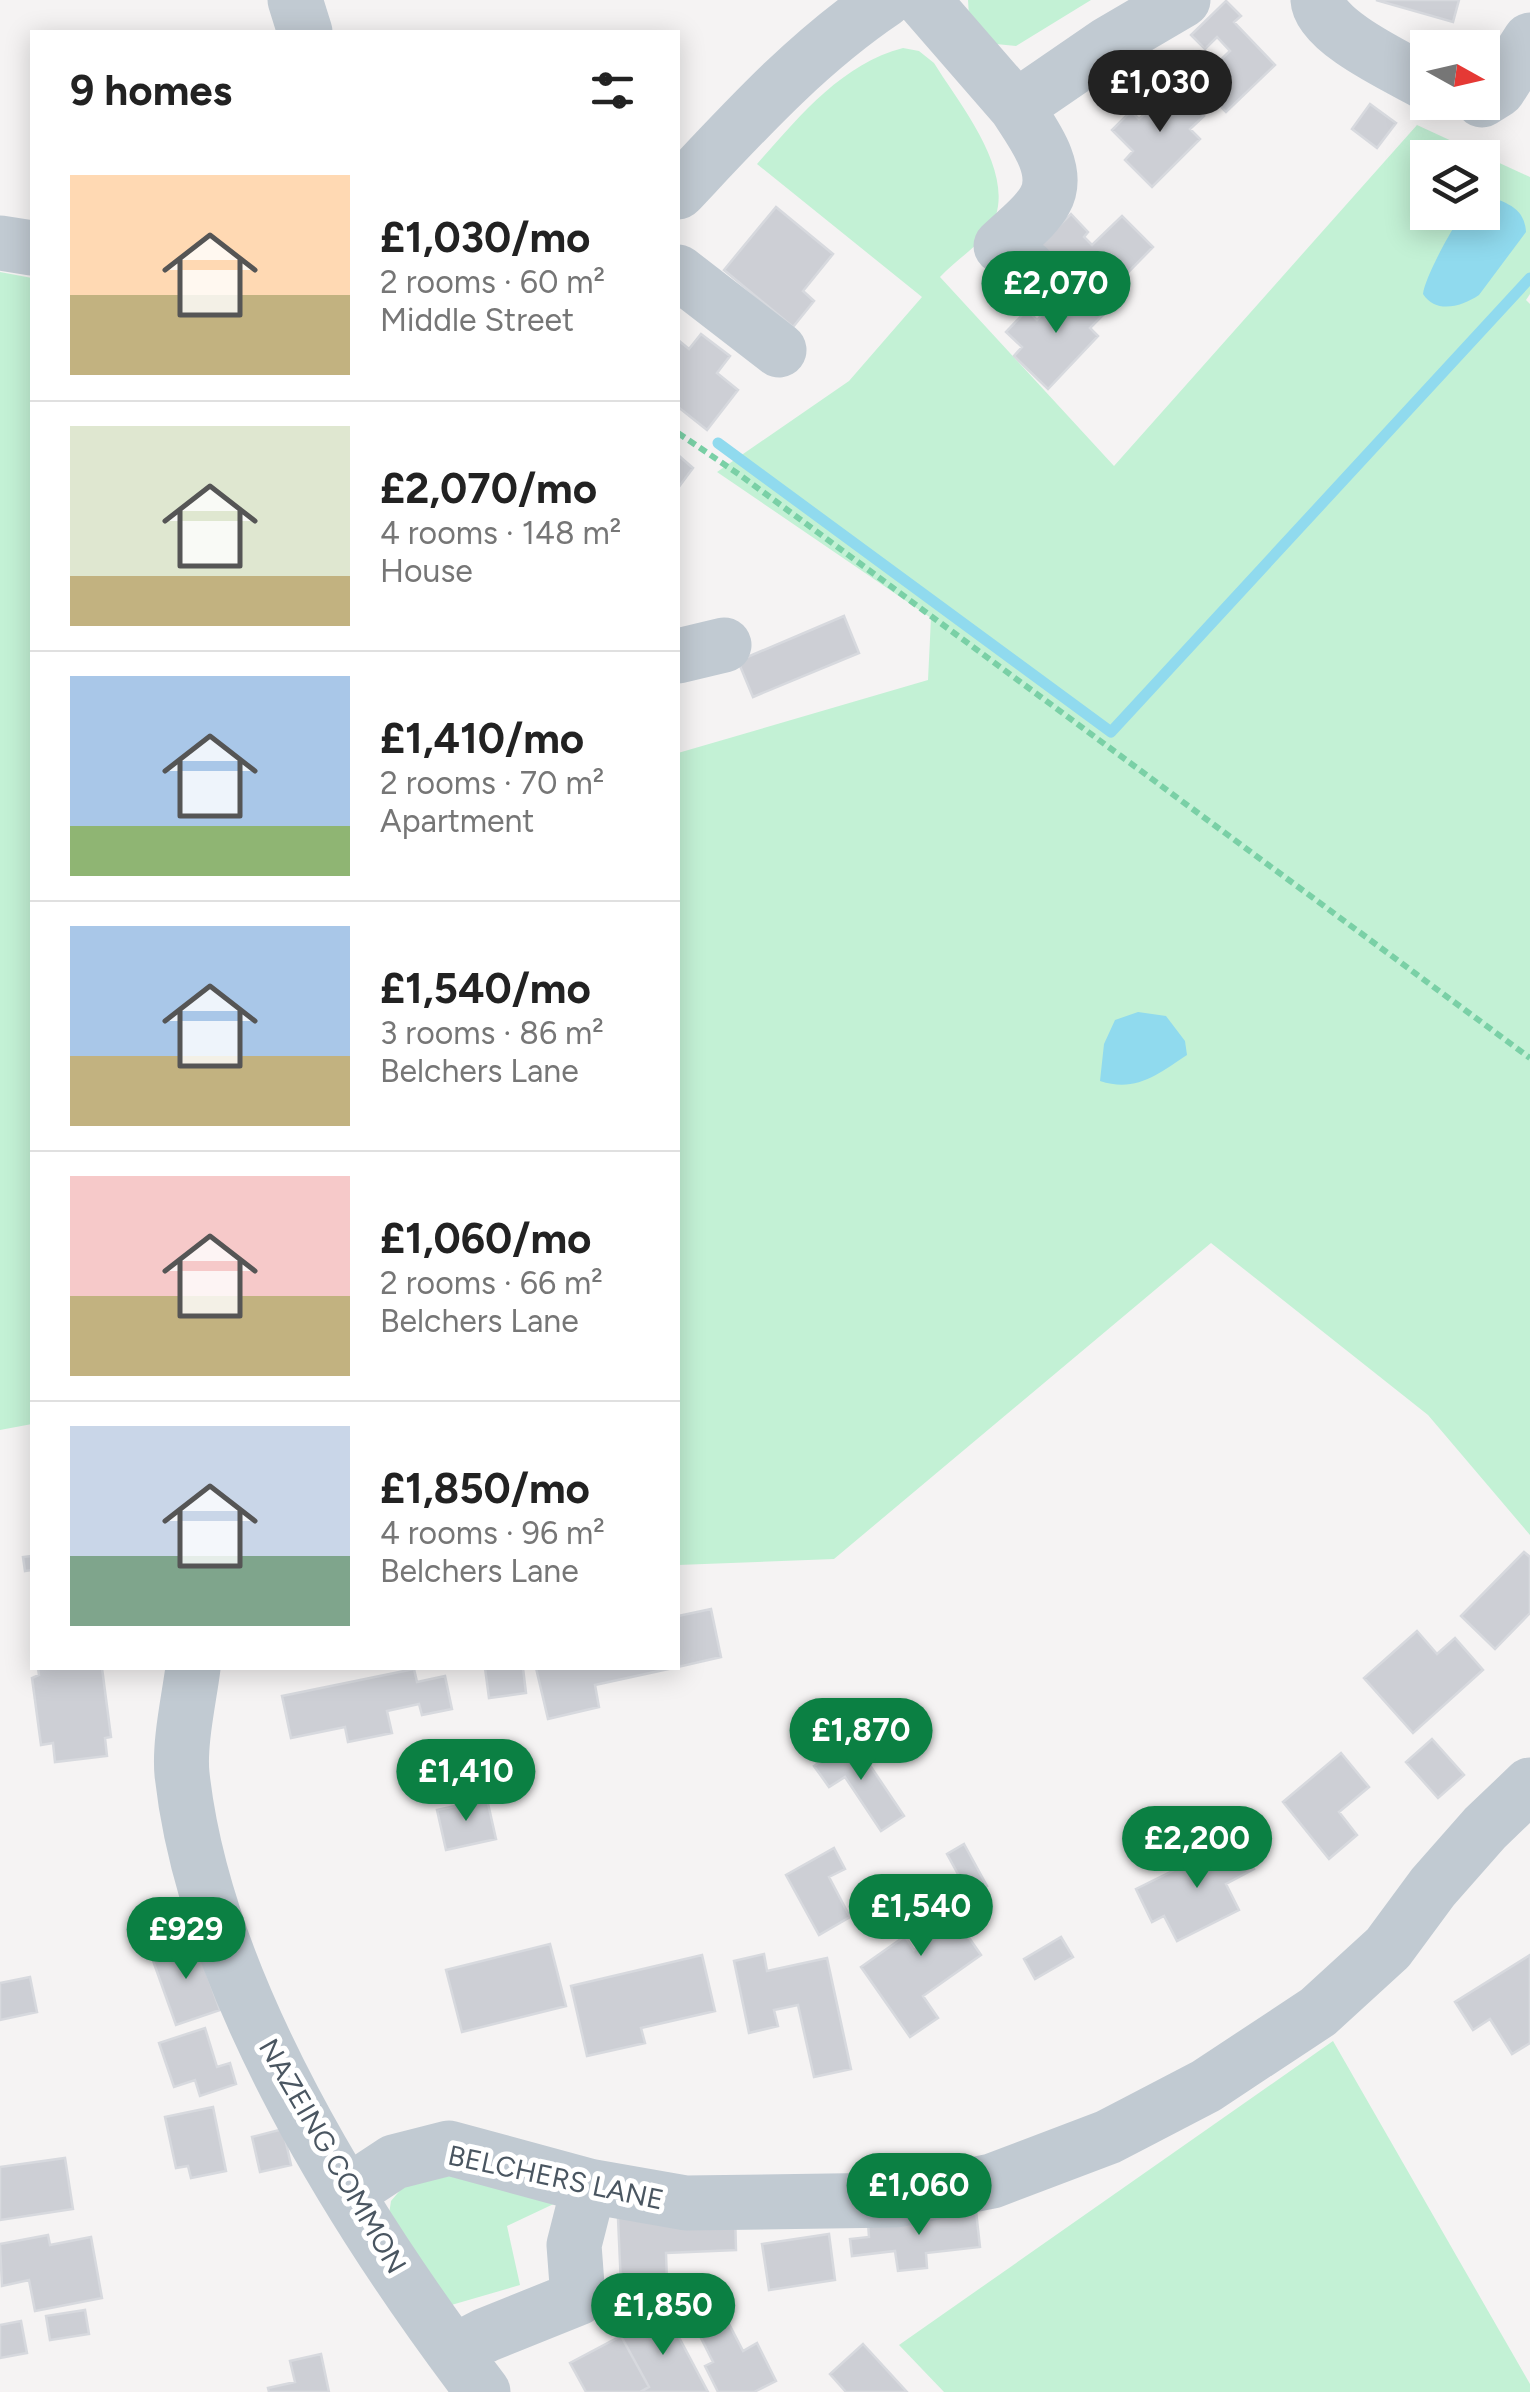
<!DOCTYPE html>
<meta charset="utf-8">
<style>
:root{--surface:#fff;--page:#f2f2f2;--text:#222;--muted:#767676;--line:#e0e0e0;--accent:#0b8043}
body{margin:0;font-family:Figtree,sans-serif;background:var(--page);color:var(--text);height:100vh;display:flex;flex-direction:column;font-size:38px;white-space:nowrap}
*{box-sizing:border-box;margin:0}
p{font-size:32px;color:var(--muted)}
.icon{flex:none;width:55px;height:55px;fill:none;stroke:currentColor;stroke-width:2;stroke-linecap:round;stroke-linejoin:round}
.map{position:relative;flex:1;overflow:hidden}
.side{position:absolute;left:30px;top:30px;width:650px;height:1640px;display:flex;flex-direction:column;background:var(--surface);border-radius:0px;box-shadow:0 5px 25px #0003}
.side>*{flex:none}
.needle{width:65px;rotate:98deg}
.tools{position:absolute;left:1410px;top:30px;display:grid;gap:20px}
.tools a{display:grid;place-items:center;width:90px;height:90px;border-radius:0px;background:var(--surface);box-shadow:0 5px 25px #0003;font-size:50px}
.price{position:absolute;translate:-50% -85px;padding:0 22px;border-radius:35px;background:var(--accent);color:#fff;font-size:32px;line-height:65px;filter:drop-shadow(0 2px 5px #0008)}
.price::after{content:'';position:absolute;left:50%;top:60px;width:30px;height:22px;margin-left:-15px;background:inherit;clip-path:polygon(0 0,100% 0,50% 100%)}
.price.on{background:#222;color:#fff}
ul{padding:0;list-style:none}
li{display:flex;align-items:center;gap:30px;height:250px;padding:0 40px}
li+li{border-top:2px solid var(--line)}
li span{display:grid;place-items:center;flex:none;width:280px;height:200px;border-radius:0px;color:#555}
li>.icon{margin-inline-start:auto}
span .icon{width:120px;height:120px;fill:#fffc;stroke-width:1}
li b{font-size:42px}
h2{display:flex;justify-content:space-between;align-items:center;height:120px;padding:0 40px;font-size:42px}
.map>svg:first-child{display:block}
</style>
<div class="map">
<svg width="1530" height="2392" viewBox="0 0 1530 2392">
<rect width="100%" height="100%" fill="#f5f3f3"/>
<path fill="#c3f1d5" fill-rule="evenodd" d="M968,0H1091L1016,46L996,44L969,16Z
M903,48L919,51L934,63C961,107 1026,183 986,234C973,250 954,262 940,277L1114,466L1417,125L1530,177V294L1526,300L1530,304V1535L1428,1415L1211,1243L834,1559L678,1565V753L928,680L931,618L717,472L849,381L922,297L757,164C798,118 841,64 903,48ZM1428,158H1482V212H1428Z
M0,272L32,278V1424L0,1430Z
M1333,2041L1530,2384V2392H944L899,2345Z
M419,2168L579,2192L507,2226L520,2285L441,2308L387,2228L391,2201Z"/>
<path fill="#90daee" d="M1488,196C1508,203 1525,209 1526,232L1479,295C1461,307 1436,314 1423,294C1425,277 1452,228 1463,213L1482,212L1483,198Z
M1138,1012L1166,1016L1185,1041L1187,1055C1158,1074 1136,1093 1100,1081L1104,1044L1115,1020Z"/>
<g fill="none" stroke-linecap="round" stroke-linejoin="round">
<path stroke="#90daee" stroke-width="11" d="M718,443L1111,732L1530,278"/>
</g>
<path fill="#cdcfd5" stroke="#d7d9de" stroke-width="2.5" d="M1376,0H1459L1453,22Z
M1226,1L1241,16L1234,22L1275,65L1226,112L1197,82L1230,51L1217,37L1205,49L1191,35Z
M1170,82L1204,116L1190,129L1200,139L1152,187L1125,160L1133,151L1112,130L1131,111L1139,119L1151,108L1160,117L1164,113L1152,100Z
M1370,104L1396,123L1377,148L1352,129Z
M776,207L833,254L803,291L814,301L793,327L724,270Z
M1071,214L1088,232L1084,237L1092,245L1122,216L1153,247L1101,300L1059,258L1053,263L1037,247Z
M1068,282L1103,315L1090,328L1098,336L1048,389L1014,356L1022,347L1006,332L1027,310L1037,320L1047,309L1056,318L1065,309L1054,297Z
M701,334L730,356L717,373L738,390L707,430L678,407V340L689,349Z
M678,455L693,468L678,488Z
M844,616L859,653L753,697L738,661Z
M1524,1552L1530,1557V1613L1495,1649L1461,1616Z
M32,1556V1570L25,1571L23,1557Z
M711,1609L721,1657L678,1667V1616Z
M1417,1631L1437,1654L1455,1638L1483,1670L1413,1733L1364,1678Z
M38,1668H102L111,1737L105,1738L107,1756L55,1762L53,1743L41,1745L32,1678L39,1675Z
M485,1668H523L526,1693L489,1698Z
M536,1668H673L595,1685L599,1707L548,1719Z
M414,1669L417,1682L445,1676L452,1709L422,1715L419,1704L387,1711L392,1733L348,1742L345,1727L291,1738L282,1696Z
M1432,1739L1464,1775L1438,1798L1406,1762Z
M853,1740L904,1816L881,1831L845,1777L829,1787L814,1766Z
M1341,1753L1369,1787L1339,1812L1357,1835L1329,1859L1283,1802Z
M487,1799L496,1839L446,1850L437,1810Z
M1239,1838L1254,1869L1226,1884L1239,1910L1177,1941L1164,1916L1152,1922L1136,1889Z
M964,1844L987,1886L970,1896L947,1854Z
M834,1848L845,1869L829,1877L850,1917L819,1935L786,1875Z
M929,1880L981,1955L923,1996L938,2018L910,2037L861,1967L905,1936L914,1950L924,1943L897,1903Z
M1061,1937L1073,1957L1035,1979L1024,1959Z
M195,1940L220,2010L176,2025L151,1955Z
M550,1944L566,2006L462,2032L446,1970Z
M764,1954L767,1971L827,1958L851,2069L814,2077L798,2005L774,2010L778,2026L749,2033L734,1961Z
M702,1955L715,2011L641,2028L645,2043L587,2056L571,1986Z
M1530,1955V2043L1512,2054L1490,2019L1473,2030L1455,2002Z
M30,1977L37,2012L0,2020V1983Z
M205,2028L217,2067L230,2063L236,2084L200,2096L195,2080L174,2087L159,2043Z
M213,2107L226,2171L191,2178L188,2166L176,2168L165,2117Z
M283,2129L291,2165L260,2172L252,2137Z
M65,2158L73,2209L0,2220V2167Z
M976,2211L980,2247L926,2253L927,2268L898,2271L895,2251L852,2256L850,2239L869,2237L868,2223Z
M735,2213L736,2250L666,2253L667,2283L621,2285L618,2218Z
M829,2234L835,2280L769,2290L762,2244Z
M48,2235L50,2245L91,2237L102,2298L35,2311L29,2280L2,2286L0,2244Z
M85,2310L89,2334L50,2340L46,2316Z
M665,2311L708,2392H640L649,2387L621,2336Z
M727,2320L743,2351L757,2343L776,2381L754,2392H718L705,2366L713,2362L699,2334Z
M21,2321L27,2353L0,2358V2325Z
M621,2336L649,2387L640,2392H586L570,2363Z
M863,2344L907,2392H846L830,2374Z
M321,2354L329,2392H269L268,2388L295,2382L290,2361Z"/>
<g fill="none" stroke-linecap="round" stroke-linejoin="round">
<path stroke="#7ad0a6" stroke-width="6" stroke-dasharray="8 5" stroke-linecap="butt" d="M678,433L740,475L1530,1058"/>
<path stroke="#c1cad2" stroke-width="55" d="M295,0L305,32
M923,0L1016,107L1108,44L1183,0
M1318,0C1320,32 1400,68 1428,84
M1482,100L1498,90L1530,40
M1016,107C1032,132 1062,170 1045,200C1036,217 1015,232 1001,246L1029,269
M678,192C743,123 806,53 885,0
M0,243L32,248
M678,272L779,350
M678,656L724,645
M193,1668C189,1699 179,1743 182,1774C205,1986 356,2225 483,2392
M347,2193L394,2162L449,2148L589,2186L686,2203L896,2200L992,2181L1108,2137L1135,2123L1206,2086L1318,2012L1388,1948L1433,1887L1485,1828L1530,1785
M453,2352L486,2335L578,2298L574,2245L589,2186"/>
</g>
<g text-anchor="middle" stroke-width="10" stroke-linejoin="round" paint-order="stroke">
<g font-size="28" fill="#4a5661" stroke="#fff">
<text transform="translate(333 2156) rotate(60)" y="10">NAZEING COMMON</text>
<text transform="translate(556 2177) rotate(12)" y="10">BELCHERS LANE</text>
</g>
</g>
</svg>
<div class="tools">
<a><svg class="needle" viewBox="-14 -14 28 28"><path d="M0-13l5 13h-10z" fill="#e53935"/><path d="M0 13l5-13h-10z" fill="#767676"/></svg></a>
<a><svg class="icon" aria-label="layers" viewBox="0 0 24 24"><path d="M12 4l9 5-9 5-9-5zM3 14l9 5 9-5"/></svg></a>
</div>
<b class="price on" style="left:1160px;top:135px">£1,030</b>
<b class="price" style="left:1056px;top:336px">£2,070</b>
<b class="price" style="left:861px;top:1783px">£1,870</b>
<b class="price" style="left:466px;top:1824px">£1,410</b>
<b class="price" style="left:1197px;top:1891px">£2,200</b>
<b class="price" style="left:921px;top:1959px">£1,540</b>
<b class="price" style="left:186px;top:1982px">£929</b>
<b class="price" style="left:919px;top:2238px">£1,060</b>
<b class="price" style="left:663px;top:2358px">£1,850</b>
<section class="side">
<h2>9 homes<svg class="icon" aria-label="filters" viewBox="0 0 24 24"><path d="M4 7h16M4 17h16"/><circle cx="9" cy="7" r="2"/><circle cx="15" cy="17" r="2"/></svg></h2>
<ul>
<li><span style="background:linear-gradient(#ffd9b3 60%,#c2b280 0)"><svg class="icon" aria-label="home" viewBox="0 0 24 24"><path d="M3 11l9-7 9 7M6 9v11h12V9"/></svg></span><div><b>£1,030/mo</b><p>2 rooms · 60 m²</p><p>Middle Street</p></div></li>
<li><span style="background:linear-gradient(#dfe7d0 75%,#c2b280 0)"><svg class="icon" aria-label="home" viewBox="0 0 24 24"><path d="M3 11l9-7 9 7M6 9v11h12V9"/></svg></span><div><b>£2,070/mo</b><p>4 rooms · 148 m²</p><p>House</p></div></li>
<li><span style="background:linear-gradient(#a9c7e8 75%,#8fb573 0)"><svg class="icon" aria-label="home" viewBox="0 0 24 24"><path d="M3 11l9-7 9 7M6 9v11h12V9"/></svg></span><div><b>£1,410/mo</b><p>2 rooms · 70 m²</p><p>Apartment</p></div></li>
<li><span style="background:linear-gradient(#a9c7e8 65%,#c2b280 0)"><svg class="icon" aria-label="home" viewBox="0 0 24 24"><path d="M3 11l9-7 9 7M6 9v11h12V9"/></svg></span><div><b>£1,540/mo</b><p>3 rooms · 86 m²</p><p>Belchers Lane</p></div></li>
<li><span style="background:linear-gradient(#f6c9c9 60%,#c2b280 0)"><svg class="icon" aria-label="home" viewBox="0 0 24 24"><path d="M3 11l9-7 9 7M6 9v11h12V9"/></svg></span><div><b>£1,060/mo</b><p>2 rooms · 66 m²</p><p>Belchers Lane</p></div></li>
<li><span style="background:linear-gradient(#c9d6e8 65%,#7fa58c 0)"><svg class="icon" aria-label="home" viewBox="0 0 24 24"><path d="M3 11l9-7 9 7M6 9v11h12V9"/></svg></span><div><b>£1,850/mo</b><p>4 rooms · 96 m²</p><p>Belchers Lane</p></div></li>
</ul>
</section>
</div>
